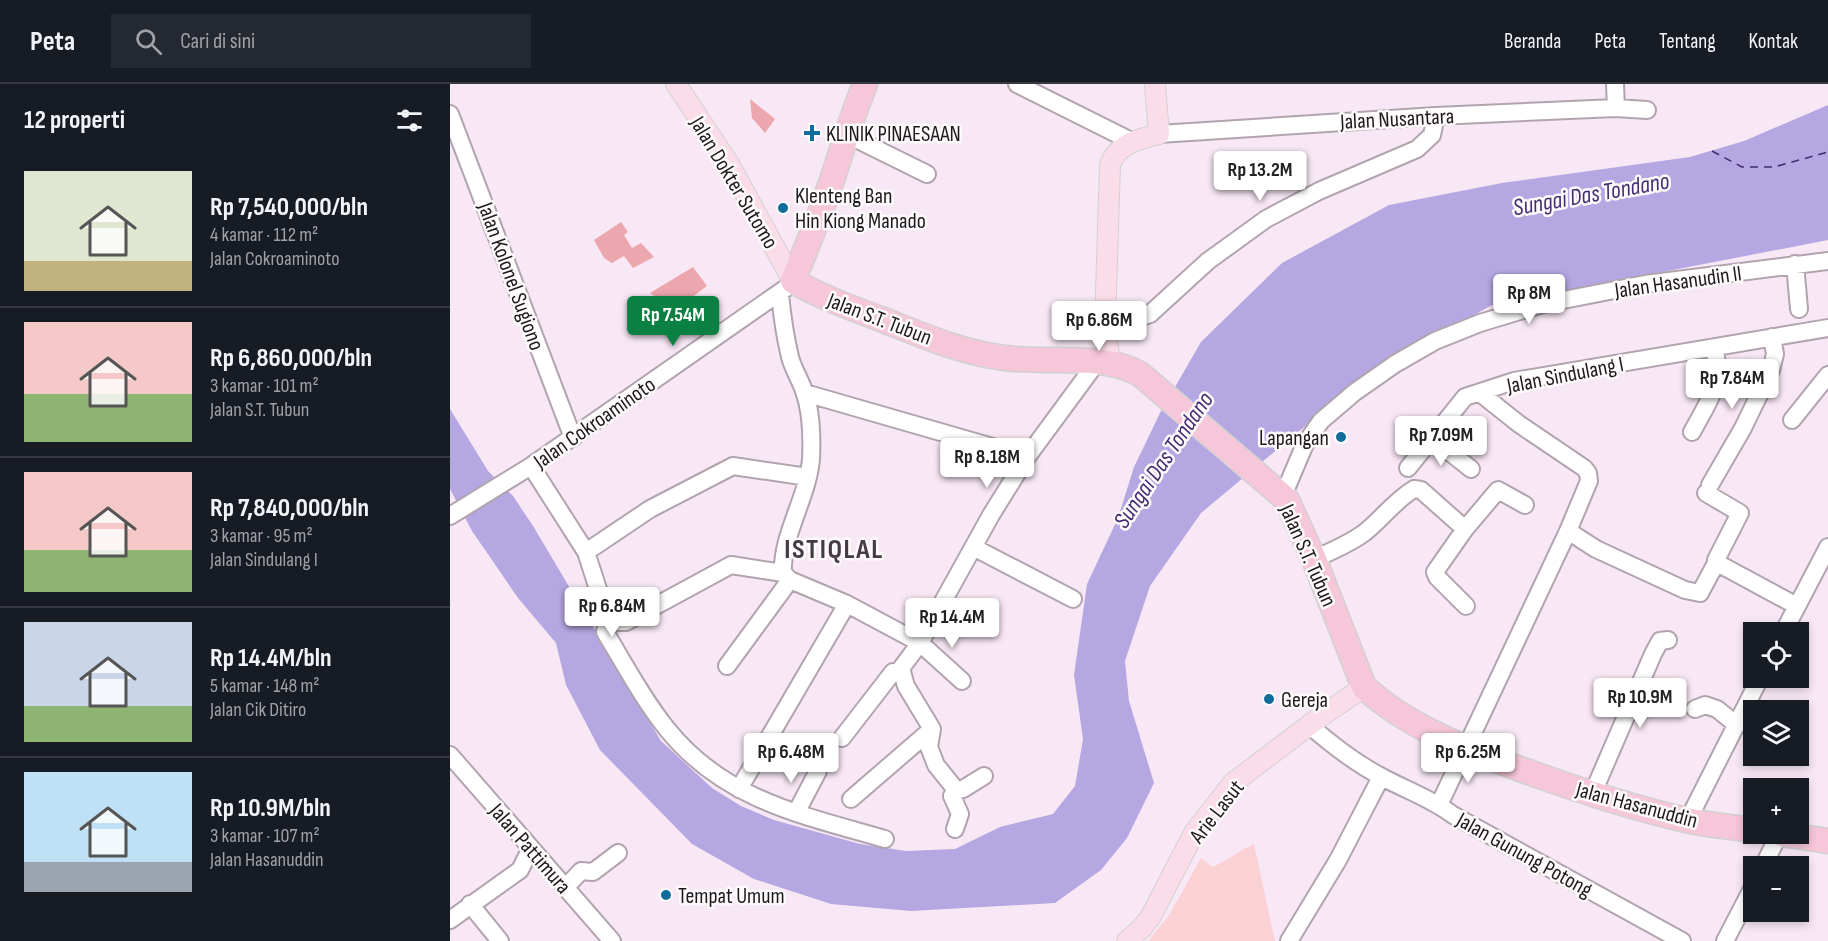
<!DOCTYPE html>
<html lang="id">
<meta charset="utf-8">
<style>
:root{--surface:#171b24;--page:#242831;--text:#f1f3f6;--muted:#9ea1a6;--line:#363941;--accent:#0b8043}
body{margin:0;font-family:"Sofia Sans Condensed",sans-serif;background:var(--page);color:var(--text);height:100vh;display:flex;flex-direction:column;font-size:22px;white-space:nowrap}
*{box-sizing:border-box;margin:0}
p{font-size:20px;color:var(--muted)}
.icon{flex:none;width:33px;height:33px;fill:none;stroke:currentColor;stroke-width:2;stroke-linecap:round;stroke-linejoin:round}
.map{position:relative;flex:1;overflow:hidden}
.panel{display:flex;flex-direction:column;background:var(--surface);width:450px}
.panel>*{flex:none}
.tools{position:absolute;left:1293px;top:538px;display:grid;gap:12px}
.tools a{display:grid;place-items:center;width:66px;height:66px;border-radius:0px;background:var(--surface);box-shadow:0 3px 9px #0003;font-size:30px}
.price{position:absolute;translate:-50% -51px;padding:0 14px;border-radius:6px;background:#fff;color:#222;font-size:20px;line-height:39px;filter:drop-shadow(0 2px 3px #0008)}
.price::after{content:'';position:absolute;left:50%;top:36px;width:18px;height:14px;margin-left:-9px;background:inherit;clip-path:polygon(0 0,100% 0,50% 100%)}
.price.current{background:var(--accent);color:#fff}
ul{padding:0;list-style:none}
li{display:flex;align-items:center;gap:18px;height:150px;padding:0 24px}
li+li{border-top:2px solid var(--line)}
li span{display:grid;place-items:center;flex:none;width:168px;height:120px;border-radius:0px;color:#555}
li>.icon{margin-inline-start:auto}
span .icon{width:72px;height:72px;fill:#fffc;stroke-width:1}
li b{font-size:26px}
h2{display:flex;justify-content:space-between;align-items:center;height:72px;padding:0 24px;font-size:26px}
header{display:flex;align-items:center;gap:36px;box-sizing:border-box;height:84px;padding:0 30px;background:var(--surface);border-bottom:2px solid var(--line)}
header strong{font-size:28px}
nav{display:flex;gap:33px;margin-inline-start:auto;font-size:21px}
.search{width:420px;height:54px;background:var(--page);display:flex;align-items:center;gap:15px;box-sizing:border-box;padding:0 21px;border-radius:0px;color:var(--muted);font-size:22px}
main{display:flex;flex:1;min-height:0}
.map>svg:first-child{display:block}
</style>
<header>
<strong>Peta</strong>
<div class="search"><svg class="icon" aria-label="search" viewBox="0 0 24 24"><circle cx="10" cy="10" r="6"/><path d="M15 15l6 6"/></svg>Cari di sini</div>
<nav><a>Beranda</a><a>Peta</a><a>Tentang</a><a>Kontak</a></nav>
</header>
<main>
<section class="panel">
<h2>12 properti<svg class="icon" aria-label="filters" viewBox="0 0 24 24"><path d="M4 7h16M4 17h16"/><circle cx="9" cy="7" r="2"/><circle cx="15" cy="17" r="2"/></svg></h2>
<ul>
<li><span style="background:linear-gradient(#dfe7d0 75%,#c2b280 0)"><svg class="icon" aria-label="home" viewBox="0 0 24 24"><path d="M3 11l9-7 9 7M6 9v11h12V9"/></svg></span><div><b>Rp 7,540,000/bln</b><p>4 kamar · 112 m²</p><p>Jalan Cokroaminoto</p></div></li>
<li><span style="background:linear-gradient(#f6c9c9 60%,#8fb573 0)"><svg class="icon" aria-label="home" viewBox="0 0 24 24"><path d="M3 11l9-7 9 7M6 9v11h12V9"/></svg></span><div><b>Rp 6,860,000/bln</b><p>3 kamar · 101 m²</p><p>Jalan S.T. Tubun</p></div></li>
<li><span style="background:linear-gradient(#f6c9c9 65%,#8fb573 0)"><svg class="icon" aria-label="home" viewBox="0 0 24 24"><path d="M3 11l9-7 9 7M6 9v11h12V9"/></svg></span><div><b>Rp 7,840,000/bln</b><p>3 kamar · 95 m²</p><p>Jalan Sindulang I</p></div></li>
<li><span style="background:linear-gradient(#c9d6e8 70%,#8fb573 0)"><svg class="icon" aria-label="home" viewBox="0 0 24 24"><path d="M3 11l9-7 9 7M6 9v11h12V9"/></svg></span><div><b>Rp 14.4M/bln</b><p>5 kamar · 148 m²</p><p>Jalan Cik Ditiro</p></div></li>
<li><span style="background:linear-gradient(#bfe0f5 75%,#9aa5b1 0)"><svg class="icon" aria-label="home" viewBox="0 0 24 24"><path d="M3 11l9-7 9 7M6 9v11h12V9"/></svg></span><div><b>Rp 10.9M/bln</b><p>3 kamar · 107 m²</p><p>Jalan Hasanuddin</p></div></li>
</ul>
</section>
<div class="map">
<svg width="1378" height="857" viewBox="0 0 1378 857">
<rect width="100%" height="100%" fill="#f8e8f5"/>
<path fill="#fad2d6" d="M804,760L825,857H698L719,831L751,774L763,783C777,776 789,767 804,760Z"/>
<path fill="#eca6ae" d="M300,15L325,35L315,49L302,34Z
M171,138L178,148L174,151L182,164L191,159L204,173L183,184L174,172L162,179L154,174L144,156Z
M243,183L257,202L225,226L200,209Z"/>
<path fill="#b5a7e1" d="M1378,21V156L1042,221L914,293L751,429L700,502L675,577L679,617L704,699L677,754L651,786L605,819L461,827L381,820L304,795L242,760L150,666L116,601L106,559L68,514L22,447L0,405V325L38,387L63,412L83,442L211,657L262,704L291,722L324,736L410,760L456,767L505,765L550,743L603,730L625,702L633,655L624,591L637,500L668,434L684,383L710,329L751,258L832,179L939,121L1052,99L1240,73L1294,57Z"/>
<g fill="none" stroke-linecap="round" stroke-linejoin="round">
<path stroke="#432c71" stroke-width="1.5" stroke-dasharray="8 6" stroke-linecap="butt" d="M1262,67L1292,83H1324L1378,68"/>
<g stroke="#b2a4af" stroke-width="20">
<path id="minor" d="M567,0L681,57
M1165,0L1166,24
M0,30L123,354
M396,50L477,90
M709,50L986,32L1166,24L1197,26
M1345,180L1349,225
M330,210C332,231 335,252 340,273C343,285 350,295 354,307C361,326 362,354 361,375C358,413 331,452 333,489L340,496L397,520L470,559L512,597
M656,232L692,233L700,230L758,177L816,135L869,107L967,65L982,51L986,32
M355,309L577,373
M1342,336L1378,291
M1242,348C1258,318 1274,299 1264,264
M982,354L1021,385
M81,382L136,468L150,511L169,538H176L281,481L333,489
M958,384L1015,313L1064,297L1378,244
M1260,401L1293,344L1321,286L1325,270L1322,253
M1256,409L1290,429L1266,476V480
M833,412L855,360L871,337L905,308L945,280L985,257L1030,239L1093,220L1195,200L1378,177
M0,432L81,382L336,204
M1118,447L1146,465L1235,506L1250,509L1265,481L1269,480L1347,522
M523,463L623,515
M136,468L200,425L283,382L358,393
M864,475C882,467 899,460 914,449C932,435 944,417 964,405L971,406L1015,445
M1016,522L987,493L985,488L987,485L1015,445L1048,406L1075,421
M164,534L157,539L155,548C175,581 193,615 217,645C274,716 352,731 435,755
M1333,549L1378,463
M277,582L340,496
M1245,625L1255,621L1267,625L1287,641
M859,641C882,661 905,679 932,693C956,706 982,715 1003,731L1232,857
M392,654L443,588H452
M0,671L162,857
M534,692L513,705L506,706L486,681L479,663L482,645L456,602L452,588V583L470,559L541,431L577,373L647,278
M289,705L397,520
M1142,711L1203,570L1210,557L1218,556
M401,715L482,645
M989,721L1118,447L1139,397L1138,389L1134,384L1069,340L1030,309
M346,729L368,687
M1238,736L1310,594
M505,745L510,730L502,712L506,706
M1313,783L1329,750
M115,804L131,787L143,788L168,769
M20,820L50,857
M0,836L70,786L81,764
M839,857L888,776L931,693
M1275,857L1304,801"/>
</g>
<g stroke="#d2d1d2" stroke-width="22">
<path id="major" d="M226,0L279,80L343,197
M660,279L655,240L660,81C667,60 689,55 709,50L705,0
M677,857L692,844L701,832L744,749L783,699L870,633L914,603"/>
</g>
<g stroke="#d2d1d2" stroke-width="27">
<path id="highway" d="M415,0C404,28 395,55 386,84C374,122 358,159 343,197C373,214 404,225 436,237C474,252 513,269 555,274C599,280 650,268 690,290L837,416L864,475L914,603C958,643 1016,665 1070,685C1125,705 1179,723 1236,736C1258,741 1281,743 1304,746
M1332,750L1378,757"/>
</g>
<use href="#minor" stroke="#fff" stroke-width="16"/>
<use href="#major" stroke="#fadde8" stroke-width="20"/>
<use href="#highway" stroke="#f6c6d9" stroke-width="24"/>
</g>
<g fill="#0f6c9b" stroke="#fdfafc" stroke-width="2">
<path d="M359 40h6v6h6v6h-6v6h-6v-6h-6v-6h6z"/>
<circle cx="333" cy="124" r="6"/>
<circle cx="891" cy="353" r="6"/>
<circle cx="819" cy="615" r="6"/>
<circle cx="216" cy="811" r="6"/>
</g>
<g text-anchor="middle" stroke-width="5" stroke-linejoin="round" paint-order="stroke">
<g font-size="22" fill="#1e191d" stroke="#fdfafc">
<text transform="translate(947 34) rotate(-3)" y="8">Jalan Nusantara</text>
<text transform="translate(285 98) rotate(59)" y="8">Jalan Dokter Sutomo</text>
<text transform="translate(62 192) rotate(70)" y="8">Jalan Kolonel Sugiono</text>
<text transform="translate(1228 197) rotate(-8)" y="8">Jalan Hasanudin II</text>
<text transform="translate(430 234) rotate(21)" y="8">Jalan S.T. Tubun</text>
<text transform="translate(1115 290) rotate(-11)" y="8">Jalan Sindulang I</text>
<text transform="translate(144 338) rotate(-35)" y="8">Jalan Cokroaminoto</text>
<text transform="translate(859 471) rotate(66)" y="8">Jalan S.T. Tubun</text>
<text transform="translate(1187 720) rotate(15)" y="8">Jalan Hasanuddin</text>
<text transform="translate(766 727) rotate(-52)" y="8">Arie Lasut</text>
<text transform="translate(81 764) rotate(49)" y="8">Jalan Pattimura</text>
<text transform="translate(1075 770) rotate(29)" y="8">Jalan Gunung Potong</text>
</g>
<g font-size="22" fill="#1e191d" stroke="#fdfafc" text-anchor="start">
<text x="376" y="57">KLINIK PINAESAAN</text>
<text x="345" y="119">Klenteng Ban<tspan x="345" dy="25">Hin Kiong Manado</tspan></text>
<text x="879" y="361" text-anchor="end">Lapangan</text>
<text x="831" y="623">Gereja</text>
<text x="228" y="819">Tempat Umum</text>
</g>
<g font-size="24" font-style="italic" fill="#432c71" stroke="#fdfafc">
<text transform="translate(1141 110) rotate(-10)" y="8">Sungai Das Tondano</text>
<text transform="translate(713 376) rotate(-56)" y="8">Sungai Das Tondano</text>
</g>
<g font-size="28" font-weight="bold" letter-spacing="1.5" fill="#463a44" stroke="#fdfafc">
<text x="384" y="474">ISTIQLAL</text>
</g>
</g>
</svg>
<div class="tools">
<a><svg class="icon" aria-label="locate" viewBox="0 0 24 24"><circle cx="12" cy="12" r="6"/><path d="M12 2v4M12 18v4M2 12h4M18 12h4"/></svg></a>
<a><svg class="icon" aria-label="layers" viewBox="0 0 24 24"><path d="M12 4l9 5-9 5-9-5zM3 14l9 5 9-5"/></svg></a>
<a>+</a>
<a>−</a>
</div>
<b class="price" style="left:810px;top:118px">Rp 13.2M</b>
<b class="price" style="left:1079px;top:241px">Rp 8M</b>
<b class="price current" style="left:223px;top:263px">Rp 7.54M</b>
<b class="price" style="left:649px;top:268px">Rp 6.86M</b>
<b class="price" style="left:1282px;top:326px">Rp 7.84M</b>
<b class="price" style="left:991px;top:383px">Rp 7.09M</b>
<b class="price" style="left:537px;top:405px">Rp 8.18M</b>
<b class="price" style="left:162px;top:554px">Rp 6.84M</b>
<b class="price" style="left:502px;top:565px">Rp 14.4M</b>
<b class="price" style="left:1190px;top:645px">Rp 10.9M</b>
<b class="price" style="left:341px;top:700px">Rp 6.48M</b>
<b class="price" style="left:1018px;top:700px">Rp 6.25M</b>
</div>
</main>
